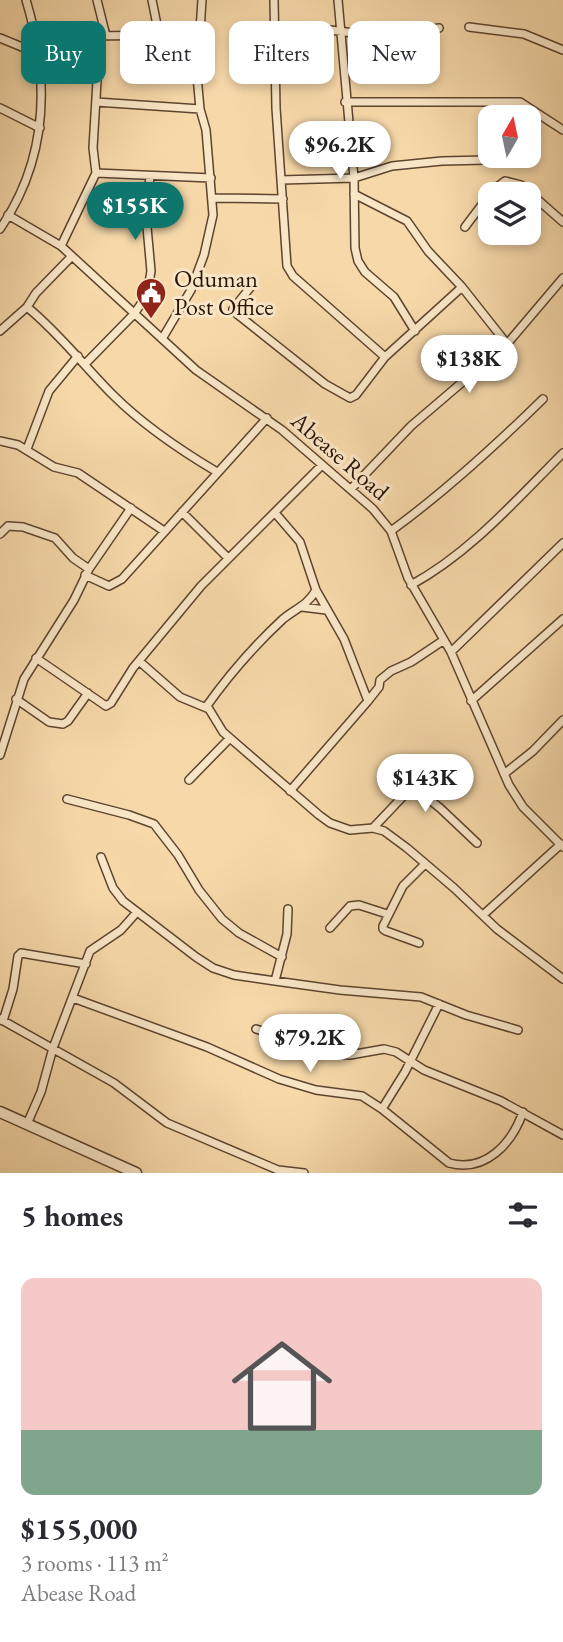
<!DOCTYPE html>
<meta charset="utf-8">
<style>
:root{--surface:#fff;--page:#f2f2f3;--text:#2b2b33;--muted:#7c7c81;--accent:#0f766e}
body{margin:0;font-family:"EB Garamond",serif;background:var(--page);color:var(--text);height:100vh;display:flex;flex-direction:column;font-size:26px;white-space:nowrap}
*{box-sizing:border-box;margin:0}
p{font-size:23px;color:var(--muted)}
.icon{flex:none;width:38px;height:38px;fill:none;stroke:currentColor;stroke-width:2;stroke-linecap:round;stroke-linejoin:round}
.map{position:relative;height:1173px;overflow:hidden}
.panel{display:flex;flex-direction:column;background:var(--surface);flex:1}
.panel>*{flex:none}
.banner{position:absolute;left:21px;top:21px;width:522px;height:63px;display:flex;gap:14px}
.needle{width:46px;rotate:9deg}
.tools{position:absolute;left:478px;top:105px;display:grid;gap:14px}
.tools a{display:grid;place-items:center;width:63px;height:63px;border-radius:14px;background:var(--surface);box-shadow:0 4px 10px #0003;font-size:35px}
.price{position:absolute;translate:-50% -60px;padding:0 16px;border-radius:24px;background:#fff;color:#222;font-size:23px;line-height:46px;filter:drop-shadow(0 2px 4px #0008)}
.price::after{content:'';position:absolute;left:50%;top:42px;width:21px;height:16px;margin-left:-10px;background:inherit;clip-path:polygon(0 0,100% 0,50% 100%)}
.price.selected{background:var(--accent);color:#fff}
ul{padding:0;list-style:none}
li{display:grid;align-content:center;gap:14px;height:371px;padding:0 21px}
li span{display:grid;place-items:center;height:217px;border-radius:14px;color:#555}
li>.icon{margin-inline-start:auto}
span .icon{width:126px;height:126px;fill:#fffc;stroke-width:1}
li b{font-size:30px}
h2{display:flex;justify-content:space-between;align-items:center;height:84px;padding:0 21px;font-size:30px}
.pill{padding:0 24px;border-radius:14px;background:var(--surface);box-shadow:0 4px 10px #0003;font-size:24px;line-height:63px}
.pill.selected{background:var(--accent);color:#fff}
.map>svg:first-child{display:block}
</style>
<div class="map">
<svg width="563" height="1173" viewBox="0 0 563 1173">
<rect width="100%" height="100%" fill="#f6d8a9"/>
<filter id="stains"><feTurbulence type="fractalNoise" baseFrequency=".00286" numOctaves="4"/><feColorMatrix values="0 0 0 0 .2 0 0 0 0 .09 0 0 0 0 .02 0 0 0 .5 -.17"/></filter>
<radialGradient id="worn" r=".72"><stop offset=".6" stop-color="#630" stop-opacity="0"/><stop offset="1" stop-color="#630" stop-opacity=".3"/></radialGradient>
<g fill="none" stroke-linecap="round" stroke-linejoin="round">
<g stroke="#5d442f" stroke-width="10">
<path id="minor" d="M97,0L106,36
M152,0L159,35
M274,0L276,108L287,266L293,276L385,357
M338,0L354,178L355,248L358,261L365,272L394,297L415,331
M469,27L524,34L563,50
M273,36L330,30L354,33H391L439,28
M0,38L39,54
M38,41L81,36L199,35
M96,102L200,109
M345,102H520L563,130
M0,108L40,128
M96,173L211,178
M281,180L354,178L392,166L442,161L486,160
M354,194L407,221L428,251L462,287L507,344
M213,198L283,199
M8,215L61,246L196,370L282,430L373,509L391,531L408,578L451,652L509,785L523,807L563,847
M465,227L493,190L505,181L521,185L563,222
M0,229C48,159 50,79 26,0
M61,246L96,173L93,148L97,81L92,36
M253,284L233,309L237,314L325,384L350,398L356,395L385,357L462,287
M27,307C59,333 84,366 113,395C144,426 180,450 217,472
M0,331L27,307L36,293L72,256
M162,339L191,290L204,255L213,215L206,130L200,109L197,76L202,0
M85,364L134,314L147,295L151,271L146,216L150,176
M0,441L18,445L54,467L78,473L164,531
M27,449L49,391L78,356
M351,489L411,426L507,344L563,278
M182,512L228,558
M276,514L300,542L316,590L344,639L368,701L379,687L380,680L391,671L411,662L444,640
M391,531C446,491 495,446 543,399
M0,534L8,526L23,527L55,538L73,558L89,569
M85,575L109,586L122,579L267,418
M411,585C470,553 516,500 563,453
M302,607L326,610
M451,652L563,543
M36,658L106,706L111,703L133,668L201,586L322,465
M139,661L180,697L209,709L223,732L319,815L330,823L350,830L373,828L384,831L407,848L454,888L497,929L563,979
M16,699L49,722L63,724L68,721L88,693
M471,701L563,619
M206,707C228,676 255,645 283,619C295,609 308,605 316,590
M0,755L24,679L74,600L89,569L131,508
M504,774L533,751L563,720
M189,780L230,738
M290,791L368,701
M67,799L129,815L154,824L178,855L199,890L222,919L239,933L282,957
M373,828L410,789L415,788L440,808L477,843
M101,857L113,888L123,901L196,957L213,968L234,975L275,981L340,990L421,997L466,1015L518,1030
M483,915L561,844
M330,928L350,906L359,905L387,914
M419,943L386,931L383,929V926L403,886L425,864
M275,981L287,934L288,909
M73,998L207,1047L279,1079L316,1090L362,1096L382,1109L449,1163C486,1173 512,1143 523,1112
M0,1019L114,1083L167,1123L278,1170L304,1173
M3,1021L13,989L18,956L21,953L86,964
M256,1029L336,1054L350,1055L384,1049L396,1052L424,1070L501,1101L563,1135
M382,1109L405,1072L439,1004
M27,1124L41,1092L53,1048L90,951L121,930L137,912"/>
</g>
<g stroke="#5d442f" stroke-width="13">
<path id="tertiary" d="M0,1112L136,1173"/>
</g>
<use href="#minor" stroke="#f9e6c7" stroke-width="7"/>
<use href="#tertiary" stroke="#f9e6c7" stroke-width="10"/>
</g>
<defs>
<g id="civic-pin" transform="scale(1.575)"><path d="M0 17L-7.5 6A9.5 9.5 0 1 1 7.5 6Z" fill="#8f2418" stroke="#f9e6c7"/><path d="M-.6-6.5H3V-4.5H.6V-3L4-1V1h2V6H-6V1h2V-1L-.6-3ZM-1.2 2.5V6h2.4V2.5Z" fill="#fff"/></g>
</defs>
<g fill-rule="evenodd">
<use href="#civic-pin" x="151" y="293"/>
</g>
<g text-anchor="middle" stroke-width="6" stroke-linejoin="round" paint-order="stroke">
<g font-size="24" fill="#2a1306" stroke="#f9e6c7" text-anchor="start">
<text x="174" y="287">Oduman<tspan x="174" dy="28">Post Office</tspan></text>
</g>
<g font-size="24" fill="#2a1306" stroke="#f9e6c7">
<text transform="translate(340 456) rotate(41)" y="8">Abease Road</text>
</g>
</g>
<rect width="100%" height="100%" filter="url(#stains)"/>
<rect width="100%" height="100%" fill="url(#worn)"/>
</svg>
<div class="tools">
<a><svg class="needle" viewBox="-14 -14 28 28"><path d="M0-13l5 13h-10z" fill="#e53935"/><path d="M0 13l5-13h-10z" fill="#7c7c81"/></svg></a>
<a><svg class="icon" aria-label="layers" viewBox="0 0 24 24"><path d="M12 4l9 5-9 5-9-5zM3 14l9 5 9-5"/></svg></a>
</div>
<b class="price" style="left:340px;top:181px">$96.2K</b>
<b class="price selected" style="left:135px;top:242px">$155K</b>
<b class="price" style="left:469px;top:395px">$138K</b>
<b class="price" style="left:425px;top:814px">$143K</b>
<b class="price" style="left:310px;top:1074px">$79.2K</b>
<div class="banner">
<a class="pill selected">Buy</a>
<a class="pill">Rent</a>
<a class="pill">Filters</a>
<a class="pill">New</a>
</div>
</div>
<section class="panel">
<h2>5 homes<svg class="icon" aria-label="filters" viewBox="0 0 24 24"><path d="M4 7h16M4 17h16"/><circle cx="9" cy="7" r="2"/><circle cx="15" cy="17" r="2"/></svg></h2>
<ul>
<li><span style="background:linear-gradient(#f6c9c9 70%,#7fa58c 0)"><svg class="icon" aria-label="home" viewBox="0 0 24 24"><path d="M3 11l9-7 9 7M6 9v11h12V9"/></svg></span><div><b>$155,000</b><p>3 rooms · 113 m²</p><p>Abease Road</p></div></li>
</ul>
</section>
